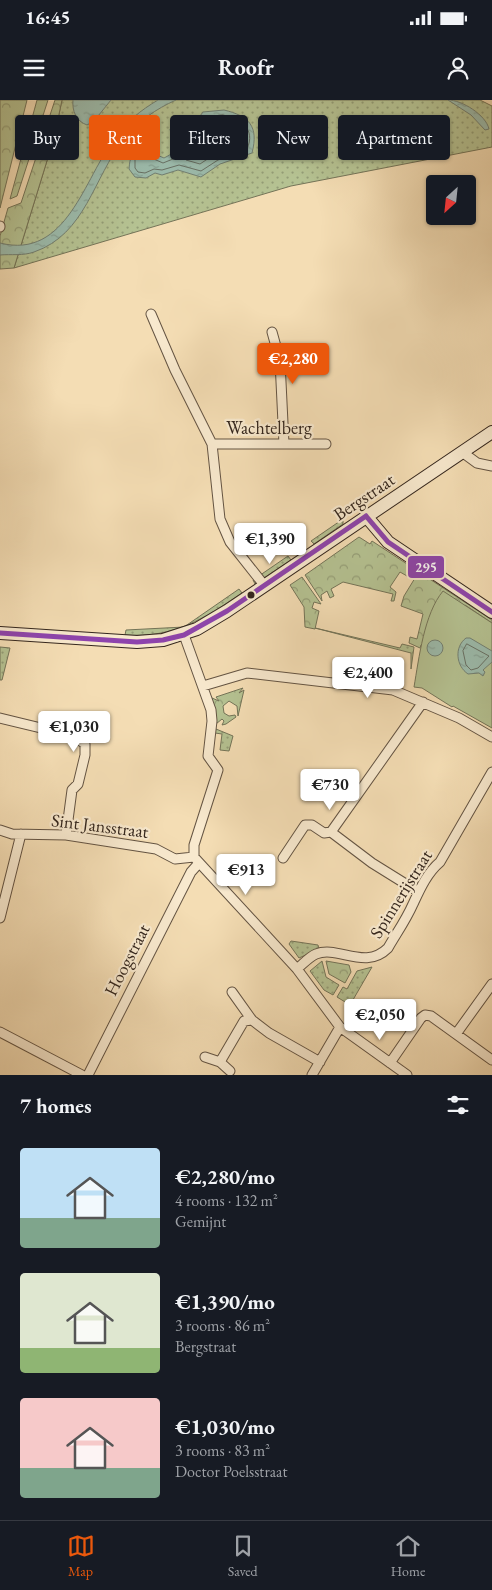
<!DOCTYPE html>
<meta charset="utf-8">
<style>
:root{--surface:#171b24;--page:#20242c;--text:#f1f3f6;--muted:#9ea1a6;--line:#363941;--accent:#ea580c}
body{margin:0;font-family:"EB Garamond",serif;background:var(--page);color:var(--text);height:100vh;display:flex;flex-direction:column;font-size:19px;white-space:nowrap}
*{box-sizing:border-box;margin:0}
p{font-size:16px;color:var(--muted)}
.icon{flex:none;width:28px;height:28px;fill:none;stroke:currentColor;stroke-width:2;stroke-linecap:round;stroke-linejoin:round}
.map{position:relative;height:975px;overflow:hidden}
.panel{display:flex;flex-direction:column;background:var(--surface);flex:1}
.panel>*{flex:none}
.hud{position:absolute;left:15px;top:15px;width:462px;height:45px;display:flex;gap:10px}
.needle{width:32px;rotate:207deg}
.fabs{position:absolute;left:426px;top:75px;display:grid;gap:10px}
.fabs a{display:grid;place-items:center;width:50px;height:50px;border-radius:5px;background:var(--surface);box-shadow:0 1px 4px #0004;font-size:25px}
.price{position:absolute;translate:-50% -42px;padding:0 11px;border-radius:5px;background:#fff;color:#222;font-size:16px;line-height:32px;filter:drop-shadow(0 1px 2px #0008)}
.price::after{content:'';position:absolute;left:50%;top:30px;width:15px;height:11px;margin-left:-8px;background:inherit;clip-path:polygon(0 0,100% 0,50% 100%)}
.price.active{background:var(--accent);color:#fff}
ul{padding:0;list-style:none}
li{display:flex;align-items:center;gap:15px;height:125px;padding:0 20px}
li span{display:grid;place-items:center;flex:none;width:140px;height:100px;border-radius:5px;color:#555}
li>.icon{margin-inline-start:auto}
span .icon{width:60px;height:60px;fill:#fffc;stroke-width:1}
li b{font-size:21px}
h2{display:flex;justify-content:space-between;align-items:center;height:60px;padding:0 20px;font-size:21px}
.chip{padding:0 18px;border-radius:5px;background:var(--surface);box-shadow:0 1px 4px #0004;font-size:18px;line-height:45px}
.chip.active{background:var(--accent);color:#fff}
.status{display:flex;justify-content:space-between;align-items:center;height:35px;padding:0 25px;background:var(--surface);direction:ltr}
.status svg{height:14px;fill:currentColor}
header{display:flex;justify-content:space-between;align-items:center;height:65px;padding:0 20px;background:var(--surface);font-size:22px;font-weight:700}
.tabs{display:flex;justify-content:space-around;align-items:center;height:70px;border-top:1px solid var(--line);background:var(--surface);font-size:14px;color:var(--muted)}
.tabs a{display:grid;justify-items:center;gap:2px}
.tabs .active{color:var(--accent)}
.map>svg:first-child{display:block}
</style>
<div class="status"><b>16:45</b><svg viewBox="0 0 49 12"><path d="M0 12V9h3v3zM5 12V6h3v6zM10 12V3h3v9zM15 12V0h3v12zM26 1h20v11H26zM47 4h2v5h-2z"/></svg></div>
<header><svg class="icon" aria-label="menu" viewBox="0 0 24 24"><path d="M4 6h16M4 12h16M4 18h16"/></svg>Roofr<svg class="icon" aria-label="person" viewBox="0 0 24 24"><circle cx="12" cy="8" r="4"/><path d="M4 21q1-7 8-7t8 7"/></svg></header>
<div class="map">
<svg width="492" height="975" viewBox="0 0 492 975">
<defs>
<pattern id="grass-dots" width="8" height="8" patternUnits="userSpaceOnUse" patternTransform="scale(1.25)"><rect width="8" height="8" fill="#b5c292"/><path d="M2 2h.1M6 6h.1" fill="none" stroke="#949d77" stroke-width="1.8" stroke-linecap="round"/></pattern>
<pattern id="forest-crowns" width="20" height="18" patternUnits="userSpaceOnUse" patternTransform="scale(1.25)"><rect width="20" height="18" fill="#b5c292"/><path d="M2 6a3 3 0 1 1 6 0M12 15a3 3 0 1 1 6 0" fill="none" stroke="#949d77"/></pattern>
<pattern id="water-ripples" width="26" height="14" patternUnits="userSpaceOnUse" patternTransform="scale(1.25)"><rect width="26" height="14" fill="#9cbcad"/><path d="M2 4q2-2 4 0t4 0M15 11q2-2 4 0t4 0" fill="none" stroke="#87a194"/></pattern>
</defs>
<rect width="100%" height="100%" fill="#f4ddb4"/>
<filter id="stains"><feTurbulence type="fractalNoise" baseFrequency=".004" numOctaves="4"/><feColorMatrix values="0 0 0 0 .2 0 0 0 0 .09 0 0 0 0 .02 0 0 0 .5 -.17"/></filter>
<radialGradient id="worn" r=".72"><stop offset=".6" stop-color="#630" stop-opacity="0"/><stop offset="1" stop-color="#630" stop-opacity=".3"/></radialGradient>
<path fill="url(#grass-dots)" stroke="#747458" d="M62,0H480L492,6V47L291,86L14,168L54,38Z
M343,419V424L314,444L311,441Z
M288,456L291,460L255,484L253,480Z
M239,489L242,493C203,519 175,538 125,535L126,530L184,527Z
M315,528L400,548L402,544L414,547L411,569V553Z
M0,547L10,548L2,580H0Z
M216,629L233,636L229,651L220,650L222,634L215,633Z
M291,841L318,845L319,849L299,858L289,844Z
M322,861L326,877L339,885L333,895L324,890L310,871Z
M372,867L350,905L337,897L343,887L347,889L357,871Z"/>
<path fill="url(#forest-crowns)" stroke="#747458" d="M0,0H27L0,108Z
M37,0H48L17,96L10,99Z
M55,0H62L54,38L14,168L0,169V136L8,108L21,103Z
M359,437L370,444L372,441L407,464L409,474L407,476L400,472L390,487L396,492L394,501H391L393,494L343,482L331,489L334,496L330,498L327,491L321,495L322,501L305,475Z
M425,476L492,520V523L465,505L421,545L420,548L409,543L410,537L417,539L423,514L401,506L404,496L415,478Z
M302,477L321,504L314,502L312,508L319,511L315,529L305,527L304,507L290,485Z
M243,588L239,593L244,590L238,616L237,606L229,601L223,606L224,613L229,616L235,615L236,617L226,624L222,625L224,621L222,619L216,624L212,598L219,601L216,597Z
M326,861L349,865L351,872L345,883L329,874Z"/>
<path fill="#b5c292" stroke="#747458" d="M443,491L492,523V628L453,606L452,607L422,588L414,587C419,558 424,514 443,491Z"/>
<path fill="url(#water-ripples)" stroke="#728073" d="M73,0H111L94,21L87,25C76,21 72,11 73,0Z
M158,0H176C156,9 138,21 124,39C93,78 86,134 34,152C23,156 11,154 0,155V143C67,160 84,78 115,38C126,22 141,10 158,0Z
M448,0C462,0 486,15 489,29L485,30L471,15Z
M224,10C249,16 259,26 252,53L220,64L201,77L178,70L162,75L155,73L146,78L135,77L129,69C130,57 131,53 143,49L164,58L175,52L170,29L180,22L197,20L203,12Z
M466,538H470L492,551V562L483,570L485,572L483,576L479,573L468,574C456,566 454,547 466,538Z
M427 548a8 8 0 1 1 16 0a8 8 0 1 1-16 0Z"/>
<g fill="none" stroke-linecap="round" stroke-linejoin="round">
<path stroke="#687165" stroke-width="1" d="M223,15C241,19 256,29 247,49L218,60L201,71L179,65L162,70L154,69L145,73L138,72L135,68V58L142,54L163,63L178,57L180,51L177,31C189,22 194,30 207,17Z
M223,21L237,25L244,38L243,44L215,54L200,64L186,60L187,51L183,34L201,31L210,23Z
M223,29L232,32L235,39L212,48L199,56L195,55L193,40C204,37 212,30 223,29Z
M467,544L489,556L478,568L471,570L466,565L463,551Z"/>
<g stroke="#645443" stroke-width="11">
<path id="street" d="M0,127V126
M151,214L175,270L212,344L220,419L230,442L264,485
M272,232L280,261L284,344
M212,344H326
M462,352L477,363L492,366
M184,535L211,610L212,621L208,656L218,670L194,745V757L297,869L340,927L407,975
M203,586L247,573L393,590L459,618L492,637
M0,618L74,636L85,644V655L78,684L72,690L66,735
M0,730L12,734L66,735L156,749L175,759L194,757
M283,758L305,725H312L324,733L331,732
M417,791L372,763L331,732L423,602
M0,818L21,734
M297,869C303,864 309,857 316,854C338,845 365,871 388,848C396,834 406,820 413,804C420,789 427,773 440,762L492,672
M232,892L252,920L269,933L320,962
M0,932L82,975
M456,934L492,884
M205,957L220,962
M390,963L421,918L425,915L431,916L492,960
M230,971L220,962L244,921L252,920
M88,975L191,772L199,763
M312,975L340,927"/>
</g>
<g stroke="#34261d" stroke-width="14">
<path id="secondary" d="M366,416L388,442L492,512
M0,533L137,542L163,540L197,529L227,511L492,332"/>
</g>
<use href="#street" stroke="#f8e9ce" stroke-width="9"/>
<use href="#secondary" stroke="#f8e9ce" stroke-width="12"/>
<g stroke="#f8e9ce" stroke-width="9">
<path id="bus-1" d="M366,416L388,442L492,512
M0,533L137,542L163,540L184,535L227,511L366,416"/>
</g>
<use href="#bus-1" stroke="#8e44ad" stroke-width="5"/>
</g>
<circle fill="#34261d" stroke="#f8e9ce" stroke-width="2" cx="251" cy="495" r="4.5"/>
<g text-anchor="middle" stroke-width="4.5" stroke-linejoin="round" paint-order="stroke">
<g font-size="18" fill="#34261d" stroke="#f8e9ce">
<text x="269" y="334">Wachtelberg</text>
<text transform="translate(364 397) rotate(-34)" y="6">Bergstraat</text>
<text transform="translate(100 726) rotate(7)" y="6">Sint Jansstraat</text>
<text transform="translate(401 794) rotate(-58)" y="6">Spinnerijstraat</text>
<text transform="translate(127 860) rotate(-63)" y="6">Hoogstraat</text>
</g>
</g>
<rect stroke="#f8e9ce" stroke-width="2" x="407" y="455" width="38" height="24" rx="5" fill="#8e44ad"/>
<g font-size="14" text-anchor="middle" font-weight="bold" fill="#fff">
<text x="426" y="472">295</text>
</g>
<rect width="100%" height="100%" filter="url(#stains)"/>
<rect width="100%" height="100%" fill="url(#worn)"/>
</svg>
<div class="fabs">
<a><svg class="needle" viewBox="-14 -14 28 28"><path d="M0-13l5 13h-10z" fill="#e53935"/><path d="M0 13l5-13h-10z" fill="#9ea1a6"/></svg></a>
</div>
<b class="price active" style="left:293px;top:285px">€2,280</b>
<b class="price" style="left:270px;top:465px">€1,390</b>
<b class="price" style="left:368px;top:599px">€2,400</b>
<b class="price" style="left:74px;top:653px">€1,030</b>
<b class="price" style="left:330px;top:711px">€730</b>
<b class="price" style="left:246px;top:796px">€913</b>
<b class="price" style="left:380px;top:941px">€2,050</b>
<div class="hud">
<a class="chip">Buy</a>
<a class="chip active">Rent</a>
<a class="chip">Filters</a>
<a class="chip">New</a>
<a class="chip">Apartment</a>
</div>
</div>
<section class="panel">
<h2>7 homes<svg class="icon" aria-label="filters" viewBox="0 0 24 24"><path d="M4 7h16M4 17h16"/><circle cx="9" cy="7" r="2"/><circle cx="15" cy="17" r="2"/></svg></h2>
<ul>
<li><span style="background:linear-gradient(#bfe0f5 70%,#7fa58c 0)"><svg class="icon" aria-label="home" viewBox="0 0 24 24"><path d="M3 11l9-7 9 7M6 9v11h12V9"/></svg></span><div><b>€2,280/mo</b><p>4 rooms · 132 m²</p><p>Gemijnt</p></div></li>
<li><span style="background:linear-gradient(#dfe7d0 75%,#8fb573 0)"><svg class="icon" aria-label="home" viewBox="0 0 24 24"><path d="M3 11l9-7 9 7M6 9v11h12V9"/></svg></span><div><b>€1,390/mo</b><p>3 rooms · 86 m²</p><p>Bergstraat</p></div></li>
<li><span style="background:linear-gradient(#f6c9c9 70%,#7fa58c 0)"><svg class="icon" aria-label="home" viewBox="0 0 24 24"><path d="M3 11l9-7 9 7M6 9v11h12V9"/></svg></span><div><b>€1,030/mo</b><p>3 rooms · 83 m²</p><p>Doctor Poelsstraat</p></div></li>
</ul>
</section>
<nav class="tabs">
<a class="active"><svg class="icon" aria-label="map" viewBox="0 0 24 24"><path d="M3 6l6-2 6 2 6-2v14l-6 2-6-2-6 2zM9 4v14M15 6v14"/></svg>Map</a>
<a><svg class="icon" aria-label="saved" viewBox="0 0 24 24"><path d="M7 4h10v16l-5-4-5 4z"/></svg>Saved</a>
<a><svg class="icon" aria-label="home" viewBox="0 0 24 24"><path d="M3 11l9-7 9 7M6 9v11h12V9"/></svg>Home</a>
</nav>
